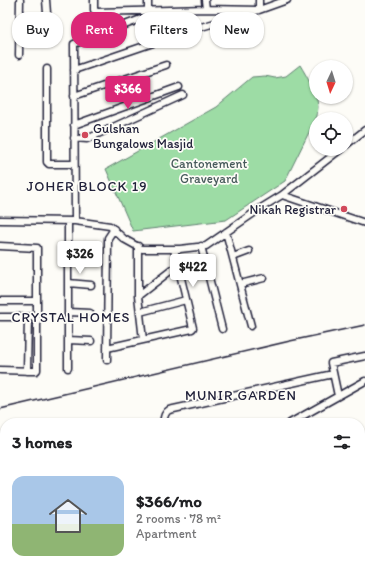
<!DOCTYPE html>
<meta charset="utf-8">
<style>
:root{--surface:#fff;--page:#f6f6f6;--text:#202124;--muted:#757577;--accent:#db2777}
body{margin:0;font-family:Itim,sans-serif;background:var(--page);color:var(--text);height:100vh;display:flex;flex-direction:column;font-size:15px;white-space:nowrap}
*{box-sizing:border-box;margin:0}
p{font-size:13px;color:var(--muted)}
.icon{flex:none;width:22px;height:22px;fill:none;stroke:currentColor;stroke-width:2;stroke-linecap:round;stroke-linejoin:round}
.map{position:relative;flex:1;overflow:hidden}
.panel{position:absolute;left:0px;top:418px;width:365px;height:156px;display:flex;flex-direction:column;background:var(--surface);border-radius:16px 16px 0 0;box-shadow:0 1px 3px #0004}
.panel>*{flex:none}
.banner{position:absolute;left:12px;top:12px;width:341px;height:36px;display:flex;gap:8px}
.needle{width:26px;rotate:184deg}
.buttons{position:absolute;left:309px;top:60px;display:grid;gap:8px}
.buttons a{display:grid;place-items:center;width:44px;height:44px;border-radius:50%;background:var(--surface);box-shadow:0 1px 3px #0004;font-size:20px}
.price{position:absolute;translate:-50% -34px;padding:0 9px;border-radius:4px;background:#fff;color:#222;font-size:13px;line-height:26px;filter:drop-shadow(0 1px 2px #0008)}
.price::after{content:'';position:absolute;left:50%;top:24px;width:12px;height:9px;margin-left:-6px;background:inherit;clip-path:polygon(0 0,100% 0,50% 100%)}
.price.on{background:var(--accent);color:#fff}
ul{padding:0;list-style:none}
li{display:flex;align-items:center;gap:12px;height:100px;padding:0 12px}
li span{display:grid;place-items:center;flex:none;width:112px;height:80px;border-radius:12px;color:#555}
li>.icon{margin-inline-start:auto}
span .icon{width:48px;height:48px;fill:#fffc;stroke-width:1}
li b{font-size:17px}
h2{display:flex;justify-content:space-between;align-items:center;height:48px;padding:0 12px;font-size:17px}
.tag{padding:0 14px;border-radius:16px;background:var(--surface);box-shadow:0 1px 3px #0004;font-size:14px;line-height:36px}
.tag.on{background:var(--accent);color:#fff}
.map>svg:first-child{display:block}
</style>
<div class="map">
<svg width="365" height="574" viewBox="0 0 365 574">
<rect width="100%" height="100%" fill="#fdfcf7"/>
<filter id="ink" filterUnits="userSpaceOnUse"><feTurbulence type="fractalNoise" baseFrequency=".025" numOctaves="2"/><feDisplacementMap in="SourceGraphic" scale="8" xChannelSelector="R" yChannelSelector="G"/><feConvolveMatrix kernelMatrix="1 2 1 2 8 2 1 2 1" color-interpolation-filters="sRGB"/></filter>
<g filter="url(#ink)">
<path fill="#9ddca5" stroke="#607f70" d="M300,65C306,75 318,95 318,107C318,110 317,113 317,116L285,181L226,220L133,231L106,169L216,107L252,77L265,76L275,78L286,76Z"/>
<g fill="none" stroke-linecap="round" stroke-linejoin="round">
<g stroke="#22223b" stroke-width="9">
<path id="minor" d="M46,0L47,13
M94,0V10L97,12L206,9L259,10V0
M148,0V10L163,36L164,37H167L259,10L287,0
M205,0L206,9
M19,55L20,0
M47,69V162L49,164H74
M74,70L153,43
M74,96L166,65
M74,125L179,87
M74,138L87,139L183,95
M346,145L365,130
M282,195L341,149
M0,220L75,221L110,226L124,239L142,249H180L206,246L261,208L282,195L365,223
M68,221V368
M75,221L74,44L141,19
M226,232L251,326
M0,246L37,248V370L36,371L0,370
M138,246V296L143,340
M201,246L222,329
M68,255L92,256
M233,257L249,251
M68,283L91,285
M240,284L264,278
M138,296L178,265
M0,301H37
M68,312L90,313
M140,312L186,300
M0,317H37
M68,340L91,341
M107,348L192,329L193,328L174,249
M107,360L108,238L114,229
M27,371L28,317
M338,396L331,363L365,356
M163,423C164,418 164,413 169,410L333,374
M290,423L365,381
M360,474L365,471
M360,510L365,507
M360,546L365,543
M0,552H5
M170,569L171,574
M273,569L275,574
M24,574L25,569
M52,574L54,569
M208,574L216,569
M252,574L260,569
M316,574L324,569"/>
</g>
<g stroke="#22223b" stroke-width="12">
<path id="primary" d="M360,559L365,556
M336,574L344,569
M358,574L365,570"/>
</g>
<use href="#minor" stroke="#fdfcf7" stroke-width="6"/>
<use href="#primary" stroke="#fdfcf7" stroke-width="9"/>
<path stroke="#22223b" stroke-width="1.5" d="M0,409L290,341L365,325"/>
</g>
</g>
<g fill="#d1495b" stroke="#fdfcf7" stroke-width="1.5">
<circle cx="85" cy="135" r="4"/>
<circle cx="344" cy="209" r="4"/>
</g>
<g text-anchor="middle" stroke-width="3.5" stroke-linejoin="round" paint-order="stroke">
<g font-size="13" fill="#22223b" stroke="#fdfcf7" text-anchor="start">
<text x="93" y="133">Gulshan<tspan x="93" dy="15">Bungalows Masjid</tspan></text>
<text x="336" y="214" text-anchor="end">Nikah Registrar</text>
</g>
<g font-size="13" fill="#475a5b" stroke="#fdfcf7">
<text x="209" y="168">Cantonement<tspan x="209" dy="15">Graveyard</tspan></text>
</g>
<g font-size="14" letter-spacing="1" fill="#22223b" stroke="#fdfcf7">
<text x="87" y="191">JOHER BLOCK 19</text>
<text x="71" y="322">CRYSTAL HOMES</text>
<text x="241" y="400">MUNIR GARDEN</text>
</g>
</g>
</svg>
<div class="buttons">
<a><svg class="needle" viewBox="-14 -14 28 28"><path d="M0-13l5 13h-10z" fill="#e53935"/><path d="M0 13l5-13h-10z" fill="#757577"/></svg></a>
<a><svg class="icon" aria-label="locate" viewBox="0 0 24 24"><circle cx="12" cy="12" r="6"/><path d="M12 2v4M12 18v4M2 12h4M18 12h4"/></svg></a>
</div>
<b class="price on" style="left:128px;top:110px">$366</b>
<b class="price" style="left:80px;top:275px">$326</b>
<b class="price" style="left:193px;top:288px">$422</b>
<div class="banner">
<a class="tag">Buy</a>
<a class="tag on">Rent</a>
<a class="tag">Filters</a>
<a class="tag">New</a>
</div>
<section class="panel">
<h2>3 homes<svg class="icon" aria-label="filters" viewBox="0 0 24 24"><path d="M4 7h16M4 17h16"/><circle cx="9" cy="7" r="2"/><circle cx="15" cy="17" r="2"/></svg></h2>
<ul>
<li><span style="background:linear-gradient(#a9c7e8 60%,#8fb573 0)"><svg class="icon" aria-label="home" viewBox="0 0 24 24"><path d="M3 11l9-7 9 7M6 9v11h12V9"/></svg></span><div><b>$366/mo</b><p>2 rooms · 78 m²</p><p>Apartment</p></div></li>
</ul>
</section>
</div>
